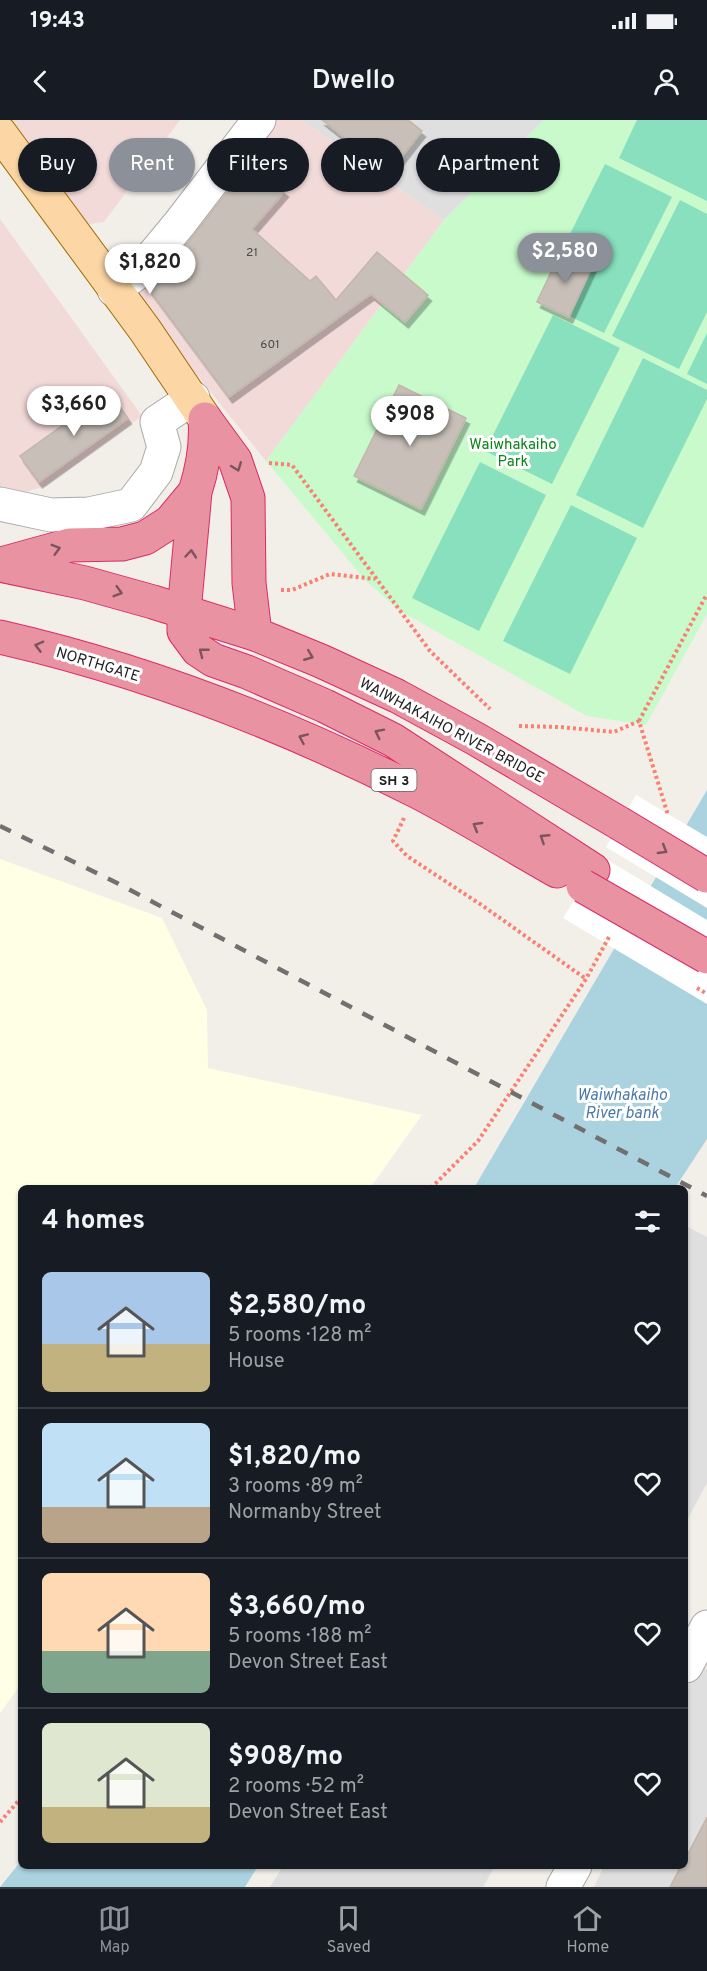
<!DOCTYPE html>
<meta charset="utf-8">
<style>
:root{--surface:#171b24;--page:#20242c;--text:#f1f3f6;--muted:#9ea1a6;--line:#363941;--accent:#8c9099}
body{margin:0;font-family:Overpass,sans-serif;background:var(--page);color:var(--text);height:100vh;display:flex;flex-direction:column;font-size:22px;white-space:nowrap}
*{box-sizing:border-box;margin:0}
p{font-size:20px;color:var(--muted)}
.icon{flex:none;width:33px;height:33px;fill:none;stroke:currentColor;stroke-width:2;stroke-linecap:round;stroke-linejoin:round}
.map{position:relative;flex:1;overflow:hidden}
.side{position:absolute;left:18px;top:1065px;width:670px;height:684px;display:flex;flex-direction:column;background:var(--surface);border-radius:9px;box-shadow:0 2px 4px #0004}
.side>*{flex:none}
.guide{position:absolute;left:18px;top:18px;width:672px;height:54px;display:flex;gap:12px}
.price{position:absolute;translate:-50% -51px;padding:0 14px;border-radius:21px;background:#fff;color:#222;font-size:20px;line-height:39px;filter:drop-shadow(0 2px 3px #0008)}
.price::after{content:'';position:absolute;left:50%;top:36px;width:18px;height:14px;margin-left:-9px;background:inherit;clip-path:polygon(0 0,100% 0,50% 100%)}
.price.current{background:var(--accent);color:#fff}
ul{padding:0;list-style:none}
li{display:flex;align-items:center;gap:18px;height:150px;padding:0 24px}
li+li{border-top:2px solid var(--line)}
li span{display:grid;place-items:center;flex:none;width:168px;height:120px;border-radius:9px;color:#555}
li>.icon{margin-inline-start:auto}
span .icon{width:72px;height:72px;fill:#fffc;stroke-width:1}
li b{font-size:26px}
h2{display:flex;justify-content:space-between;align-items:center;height:72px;padding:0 24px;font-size:26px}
.chip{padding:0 21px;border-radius:27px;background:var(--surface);box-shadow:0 2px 4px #0004;font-size:21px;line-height:54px}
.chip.current{background:var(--accent);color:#fff}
.status{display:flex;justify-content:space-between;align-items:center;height:42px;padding:0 30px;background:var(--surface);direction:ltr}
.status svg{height:16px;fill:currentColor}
header{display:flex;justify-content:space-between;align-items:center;height:78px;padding:0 24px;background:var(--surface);font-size:27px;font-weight:600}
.tabs{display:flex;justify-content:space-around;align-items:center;height:84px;border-top:2px solid var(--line);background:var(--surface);font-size:16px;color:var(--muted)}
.tabs a{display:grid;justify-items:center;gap:3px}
.tabs .current{color:var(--accent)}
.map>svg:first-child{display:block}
</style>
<div class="status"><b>19:43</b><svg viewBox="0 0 49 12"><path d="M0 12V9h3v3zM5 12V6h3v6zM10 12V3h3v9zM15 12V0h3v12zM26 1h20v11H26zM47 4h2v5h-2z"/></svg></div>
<header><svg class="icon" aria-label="back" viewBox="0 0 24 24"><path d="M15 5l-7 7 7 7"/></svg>Dwello<svg class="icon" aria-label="person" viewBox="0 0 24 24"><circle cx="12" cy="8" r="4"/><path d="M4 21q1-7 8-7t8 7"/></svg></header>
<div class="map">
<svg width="707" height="1767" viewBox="0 0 707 1767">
<defs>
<filter id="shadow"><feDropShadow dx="3.5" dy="6" stdDeviation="0" flood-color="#0004"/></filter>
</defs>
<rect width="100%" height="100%" fill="#f2efe9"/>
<path fill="#e0dfdf" d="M302,0H544L444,100Z
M686,1106L707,1117V1363L686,1402Z
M707,1548V1767H594L604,1746H686V1570L695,1551Z
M283,1746H495L483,1767H270Z"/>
<path fill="#f2dad9" d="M3,0H180L104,102L77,106Z
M269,0H302L444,100L266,341L132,174Z
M0,99L142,296L45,366L10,377L0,375Z"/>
<path fill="#ffffe5" d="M0,739L162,798L207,890L208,948L422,995L370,1068H21V1564L0,1593Z"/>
<path fill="#c8facc" d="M544,0H707V494L646,605L587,596L400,491L365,460L266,341L444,100Z"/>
<path fill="#88e0be" d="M637,0H707V81L619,38Z
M605,44L672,77L604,213L537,180Z
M680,80L707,94V192L679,249L612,216Z
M553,195L620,228L552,364L485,331Z
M707,213V264L687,254Z
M643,238L707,270V279L643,408L576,375Z
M480,342L546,375L479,511L412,478Z
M571,385L637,418L570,554L503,521Z"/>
<path fill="#aad3df" d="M707,670V1019L675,1068H474Z
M21,1741V1746H258L245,1767H0Z"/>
<path fill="#fff" d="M636,675L707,717V788L606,727Z
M601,736L707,800V884L563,798Z"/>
<path fill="#c7bfb8" stroke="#c4b6ab" stroke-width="1.5" filter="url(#shadow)" d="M322,0H408L422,11L389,53Z
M249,44L285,71L252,109L310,161L316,156L336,180L377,132L428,175L405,202L371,174L229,277L148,168L155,162L194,115Z
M561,131L593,145L569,197L537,182Z
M399,265L466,298L421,389L354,356Z
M109,272L128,298L39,362L20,336Z
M707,1697V1767H670L681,1746H686V1738Z"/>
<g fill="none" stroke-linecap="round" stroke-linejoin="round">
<g stroke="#a9a9a9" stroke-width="35">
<path id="minor" d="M114,170L141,150L180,103L259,0
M0,384L51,395L89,394L131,385L156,352L164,327L157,302L193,278
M686,1546L707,1507
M563,1767L575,1746"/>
</g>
<g stroke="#a06b00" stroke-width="35">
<path id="major" d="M0,13L145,210L205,299"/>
</g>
<g stroke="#dc2a67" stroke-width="35">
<path id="highway" d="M205,299C207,325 203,347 195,372L184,492V511L198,530L213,540L247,552L325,586L393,620L593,750
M205,299L235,340L248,378L249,463L255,514
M5,443L70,425L122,424L145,418L170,402L195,372
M0,445L85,463L153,482L255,514L321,541L397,576L476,619L619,703
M0,517C145,550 286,605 418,672C466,697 511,725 557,751"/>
</g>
<path stroke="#fa8072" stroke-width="4" stroke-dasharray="3 3" stroke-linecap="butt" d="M269,343L292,345L430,531L490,589
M281,470H292L330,454L375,459
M639,601L707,474
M519,606L560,607L614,612L639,601L668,695
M404,698L393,721L407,736L483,786L586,859
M431,1068L478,1021L586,859L609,817
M0,1702L21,1678"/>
<use href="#minor" stroke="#fff" stroke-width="33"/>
<use href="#major" stroke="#fcd6a4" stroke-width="33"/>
<use href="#highway" stroke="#e892a2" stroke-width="33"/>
<path stroke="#707070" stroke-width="4.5" stroke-dasharray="12 12" stroke-linecap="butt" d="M0,706L117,763L707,1076"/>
<g stroke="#dc2a67" stroke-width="35" stroke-linecap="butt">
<path id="highway-bridge" d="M619,703L707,756
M583,766L707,837"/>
</g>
<path stroke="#fa8072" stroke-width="4" stroke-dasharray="3 3" stroke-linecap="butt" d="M697,868L707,874"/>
<use href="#highway-bridge" stroke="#e892a2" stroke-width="33"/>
</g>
<defs><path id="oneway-chevron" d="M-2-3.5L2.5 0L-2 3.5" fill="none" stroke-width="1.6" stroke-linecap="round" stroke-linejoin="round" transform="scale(1.5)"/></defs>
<g stroke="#7b545c">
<use href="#oneway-chevron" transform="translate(237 347) rotate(69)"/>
<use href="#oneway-chevron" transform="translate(56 429) rotate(-16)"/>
<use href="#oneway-chevron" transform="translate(191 434) rotate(-85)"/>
<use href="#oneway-chevron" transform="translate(118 472) rotate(16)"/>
<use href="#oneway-chevron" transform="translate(39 526) rotate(-165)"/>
<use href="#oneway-chevron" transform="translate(203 532) rotate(-142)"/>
<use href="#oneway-chevron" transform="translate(309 536) rotate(22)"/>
<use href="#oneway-chevron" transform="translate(379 613) rotate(-153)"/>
<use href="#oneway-chevron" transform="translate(303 618) rotate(-156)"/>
<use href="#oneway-chevron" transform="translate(477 706) rotate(-150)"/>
<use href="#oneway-chevron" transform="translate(544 718) rotate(-147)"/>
<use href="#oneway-chevron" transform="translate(663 730) rotate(31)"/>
</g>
<g text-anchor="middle" stroke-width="6" stroke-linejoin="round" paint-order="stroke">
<g font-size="12" fill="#4b4948">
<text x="252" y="136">21</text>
<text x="270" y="228">601</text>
</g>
<rect fill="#fff" stroke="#646464" stroke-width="1.5" x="371.5" y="649" width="45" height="22" rx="4.5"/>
<g font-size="14" font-weight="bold" fill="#222">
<text x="394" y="665">SH 3</text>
</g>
<g font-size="15" fill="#0c8416" stroke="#fff">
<text x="513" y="329">Waiwhakaiho<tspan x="513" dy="17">Park</tspan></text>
</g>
<g font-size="15" fill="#222" stroke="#fff">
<text transform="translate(98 544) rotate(17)" y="5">NORTHGATE</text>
<text transform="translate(452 610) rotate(28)" y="5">WAIWHAKAIHO RIVER BRIDGE</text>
</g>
<g font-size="16" font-style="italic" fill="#4a7aab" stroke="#fff">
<text x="622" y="980">Waiwhakaiho<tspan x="622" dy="18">River bank</tspan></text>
</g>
</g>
</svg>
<b class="price current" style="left:565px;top:164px">$2,580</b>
<b class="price" style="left:150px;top:175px">$1,820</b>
<b class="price" style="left:74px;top:317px">$3,660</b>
<b class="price" style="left:410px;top:327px">$908</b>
<div class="guide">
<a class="chip">Buy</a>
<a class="chip current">Rent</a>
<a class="chip">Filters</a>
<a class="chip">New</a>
<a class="chip">Apartment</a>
</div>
<section class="side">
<h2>4 homes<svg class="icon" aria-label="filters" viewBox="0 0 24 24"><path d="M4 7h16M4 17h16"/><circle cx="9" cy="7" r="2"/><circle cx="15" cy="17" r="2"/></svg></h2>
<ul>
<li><span style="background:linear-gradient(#a9c7e8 60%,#c2b280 0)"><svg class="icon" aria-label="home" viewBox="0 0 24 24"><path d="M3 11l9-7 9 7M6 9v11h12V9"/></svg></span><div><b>$2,580/mo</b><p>5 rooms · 128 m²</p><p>House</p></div><svg class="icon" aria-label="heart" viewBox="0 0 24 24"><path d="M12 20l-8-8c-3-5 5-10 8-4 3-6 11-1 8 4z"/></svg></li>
<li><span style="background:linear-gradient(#bfe0f5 70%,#b9a48a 0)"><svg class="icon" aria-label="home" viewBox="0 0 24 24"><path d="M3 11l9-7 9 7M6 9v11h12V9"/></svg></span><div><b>$1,820/mo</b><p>3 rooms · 89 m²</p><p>Normanby Street</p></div><svg class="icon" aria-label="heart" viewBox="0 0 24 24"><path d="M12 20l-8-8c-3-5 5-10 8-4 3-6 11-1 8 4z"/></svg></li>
<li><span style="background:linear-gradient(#ffd9b3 65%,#7fa58c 0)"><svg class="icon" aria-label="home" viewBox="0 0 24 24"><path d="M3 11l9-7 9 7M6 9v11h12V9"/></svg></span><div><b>$3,660/mo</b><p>5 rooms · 188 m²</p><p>Devon Street East</p></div><svg class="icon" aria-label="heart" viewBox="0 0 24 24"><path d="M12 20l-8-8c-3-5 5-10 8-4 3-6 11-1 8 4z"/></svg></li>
<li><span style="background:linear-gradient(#dfe7d0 70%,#c2b280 0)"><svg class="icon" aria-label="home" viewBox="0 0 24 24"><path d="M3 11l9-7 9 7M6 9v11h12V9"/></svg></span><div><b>$908/mo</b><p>2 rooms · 52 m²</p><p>Devon Street East</p></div><svg class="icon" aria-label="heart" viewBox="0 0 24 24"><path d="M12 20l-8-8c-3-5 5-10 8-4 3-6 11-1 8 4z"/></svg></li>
</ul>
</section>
</div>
<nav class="tabs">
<a class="current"><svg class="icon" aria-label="map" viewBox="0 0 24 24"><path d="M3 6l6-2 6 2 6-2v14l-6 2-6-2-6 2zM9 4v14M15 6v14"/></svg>Map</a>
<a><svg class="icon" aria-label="saved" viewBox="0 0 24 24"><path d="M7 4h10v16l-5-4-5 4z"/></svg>Saved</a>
<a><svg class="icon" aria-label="home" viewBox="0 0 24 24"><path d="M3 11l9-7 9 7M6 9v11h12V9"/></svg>Home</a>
</nav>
